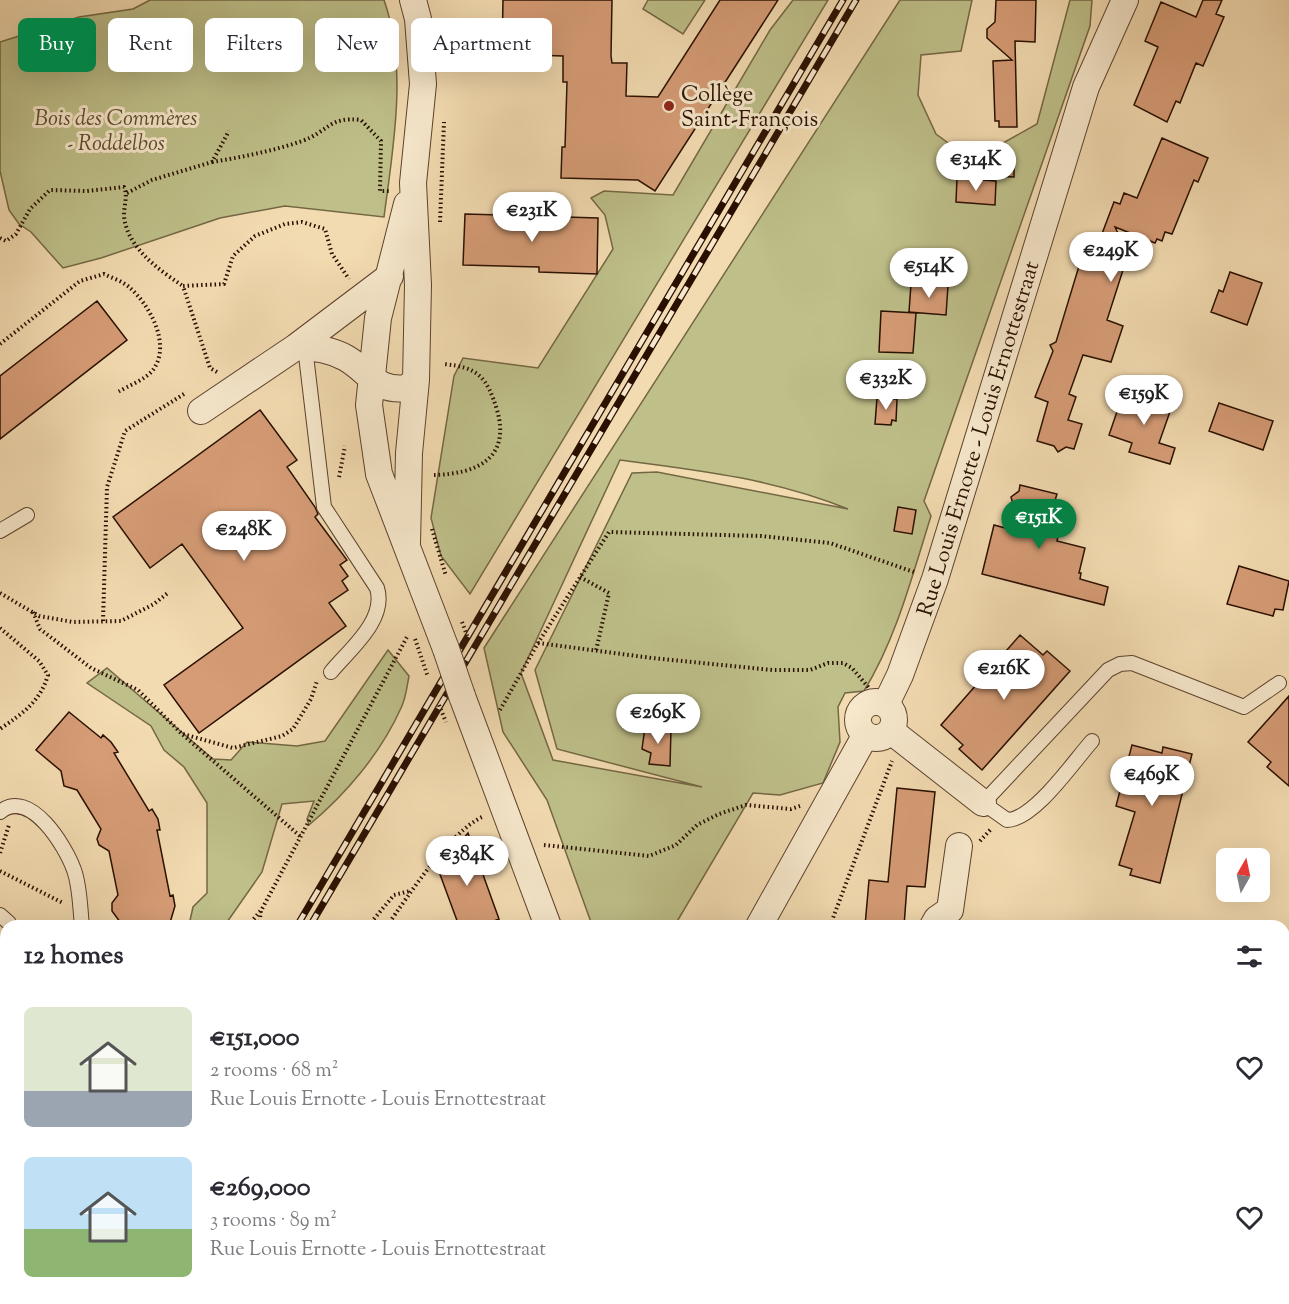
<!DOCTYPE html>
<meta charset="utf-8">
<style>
:root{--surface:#fff;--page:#f2f2f3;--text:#2b2b33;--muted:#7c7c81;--accent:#0b8043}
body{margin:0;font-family:"Sorts Mill Goudy",serif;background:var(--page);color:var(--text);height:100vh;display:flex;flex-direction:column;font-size:22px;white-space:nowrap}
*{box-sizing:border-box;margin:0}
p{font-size:20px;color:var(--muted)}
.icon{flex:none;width:33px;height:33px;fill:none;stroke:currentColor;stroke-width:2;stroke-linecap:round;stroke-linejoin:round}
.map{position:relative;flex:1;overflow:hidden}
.drawer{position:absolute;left:0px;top:920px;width:1290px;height:386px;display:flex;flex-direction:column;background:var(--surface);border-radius:18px 18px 0 0;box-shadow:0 6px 24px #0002}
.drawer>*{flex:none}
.hud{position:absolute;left:18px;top:18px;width:600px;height:54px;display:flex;gap:12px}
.needle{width:39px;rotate:9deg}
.controls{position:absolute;left:1216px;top:848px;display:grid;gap:12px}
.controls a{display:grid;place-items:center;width:54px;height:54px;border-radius:9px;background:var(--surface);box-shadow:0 6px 24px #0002;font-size:30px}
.price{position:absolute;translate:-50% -51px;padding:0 14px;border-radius:21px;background:#fff;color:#222;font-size:20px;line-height:39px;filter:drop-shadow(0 2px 3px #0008)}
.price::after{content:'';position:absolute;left:50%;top:36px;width:18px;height:14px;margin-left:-9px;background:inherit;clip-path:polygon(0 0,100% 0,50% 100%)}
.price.active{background:var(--accent);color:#fff}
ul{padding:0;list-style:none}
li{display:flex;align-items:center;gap:18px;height:150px;padding:0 24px}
li span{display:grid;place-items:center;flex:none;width:168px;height:120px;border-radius:9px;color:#555}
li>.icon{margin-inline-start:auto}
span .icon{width:72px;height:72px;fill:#fffc;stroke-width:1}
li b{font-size:26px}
h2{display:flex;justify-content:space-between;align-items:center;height:72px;padding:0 24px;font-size:26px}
.tag{padding:0 21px;border-radius:9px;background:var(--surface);box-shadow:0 6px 24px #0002;font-size:21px;line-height:54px}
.tag.active{background:var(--accent);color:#fff}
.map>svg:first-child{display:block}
</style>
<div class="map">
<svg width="1289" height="1304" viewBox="0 0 1289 1304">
<rect width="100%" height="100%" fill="#f3dbb1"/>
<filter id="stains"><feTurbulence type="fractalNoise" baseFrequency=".00333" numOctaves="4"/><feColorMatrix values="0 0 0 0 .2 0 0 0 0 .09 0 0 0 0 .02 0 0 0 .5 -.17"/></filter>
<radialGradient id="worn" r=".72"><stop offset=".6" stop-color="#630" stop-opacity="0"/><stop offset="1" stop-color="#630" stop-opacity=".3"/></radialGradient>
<path fill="#bebf89" stroke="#746744" stroke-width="1.5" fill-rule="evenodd" d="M150,0H384C408,68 393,148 384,217L285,206L220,218L101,258L63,268L31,232L19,224L9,210L0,171V42L79,17L133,9Z
M648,0H705L683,34L643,9Z
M793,0H828L470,594L441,556L431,518L454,376L463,358L538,368L613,249L605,215L591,198L604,191L673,195L770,30Z
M900,0H972L961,51L921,55L918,95L936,134L966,156L987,152L1037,124L1070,0H1092L1090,26L924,501L931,516C912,576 897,637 864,691L845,693L838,707L840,742L823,783L780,795L753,793L675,925H592L547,800L503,732L484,648ZM620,460C698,470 775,479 848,509L657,472L632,473L535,670L557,749L702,787L553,760L521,673Z
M388,650L409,676C407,686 406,698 401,708C381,753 346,794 309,825L307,819L314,801L282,804L262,872L225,925H189L193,907L207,893V803L184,767L164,750L151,726L87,683L107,668L213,759L231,760L247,742L297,746L325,741Z
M6,1283V1299H48L45,1304H0V1292Z
M826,1299H937L944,1304H826Z"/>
<path fill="#d69c76" stroke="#290f00" stroke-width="1.5" d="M503,0H612L611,56L612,63H627L626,96L658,97L720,0H778L655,191L638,180L561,178L562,147H565L567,82H563V56L502,54Z
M996,0H1036L1035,42L1015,41L1017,127H999V121H995L993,61L1012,60L987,38V29L995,22Z
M1203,0H1222L1216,14L1224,17L1203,66L1196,63L1180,103L1176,101L1167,122L1134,105L1158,47L1145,41L1161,2L1196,17Z
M1162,138L1208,158L1198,182L1194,180L1172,234L1165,232L1162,241L1157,239L1155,243L1115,227L1133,265L1123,270L1107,320L1123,326L1111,362L1083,355L1069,394L1076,397L1068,420L1082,424L1074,449L1066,447L1058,452L1054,446L1037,441L1048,402L1035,397L1053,351L1050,345L1056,342L1086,243L1097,247L1114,202L1120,204L1124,193L1137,198Z
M991,160H1014V177L991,176Z
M957,178L996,181L995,205L956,202Z
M465,214L598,218L597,274L539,272V267L463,265Z
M1230,272L1262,283L1247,325L1211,312L1219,290L1223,292Z
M911,284L948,286L946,315L909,312Z
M97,301L127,340L0,439V376Z
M881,311L916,313L913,353L879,352Z
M1138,391L1173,403L1159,443L1175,448L1170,464L1129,452L1132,443L1109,435L1121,400L1134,404Z
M877,398L897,399L896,421L892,420L891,425L875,424Z
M1219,403L1273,421L1263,450L1209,431Z
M260,410L297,460L287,467L315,507L318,514L315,517L347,560L340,565L348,576L342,581L348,590L329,603L346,626L199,733L164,685L243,628L182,544L150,568L113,517Z
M1020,485L1057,494L1053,507L1064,509L1057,541L1085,548L1079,573H1081L1080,579L1108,587L1104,605L982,574L994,525L1009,529L1014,508L1011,497L1019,491Z
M898,507L916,510L912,534L894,531Z
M1239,566L1289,581L1283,610L1275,609L1273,616L1227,604Z
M1020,635L1043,655L1047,651L1070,671L982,770L959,749L963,745L941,725Z
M1289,696V786L1267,767L1271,762L1248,742Z
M69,712L101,738L103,735L111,742L118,752L114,753L149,811L152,809L158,819L160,830H157L170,896L173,895L175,906L169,926H123L112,911V903L118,895L109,851L99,845L97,839L101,829L77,790L64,786L61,771L36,750Z
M645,727L671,729L670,766L649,764L651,753L642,749Z
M1132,745L1162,753L1163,747L1192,754L1160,883L1130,875L1132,869L1119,865L1135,812L1116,806Z
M897,788L935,792L925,887L907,886L904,926H865L869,880L888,882Z
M468,833L499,919L481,926H459L438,869Z"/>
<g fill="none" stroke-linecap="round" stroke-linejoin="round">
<g stroke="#5c422c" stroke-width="16">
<path id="lane" d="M305,347L324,507L377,588C387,620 349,650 331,672
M0,531L27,515
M1092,741C1074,761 1034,820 1007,820L983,803L1108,670L1120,664L1132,663L1244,707L1279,683
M0,812C30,787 66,847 74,870C80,886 80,908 82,926
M0,915L9,923
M0,1149L6,1151
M973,1299L979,1304"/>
</g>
<g stroke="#5c422c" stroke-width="28">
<path id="street" d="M407,204L378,318L369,405L379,474L446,649
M296,347C314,347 330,349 346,358C370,372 376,392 407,388L416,380
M201,411L296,347L390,276
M407,543L409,453L416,380L418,285L413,183L423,84L418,19L413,0
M462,696L548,926
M858 720a18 18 0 1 1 36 0a18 18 0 1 1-36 0Z
M886,704L900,675L935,579L1086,87L1125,0
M891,731L983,803
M759,926L865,736
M933,926L937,919L950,910L959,846
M1284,1115L1289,1119
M376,1299L377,1304
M668,1299L670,1304
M1005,1299L1008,1304"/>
</g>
<g stroke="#290f00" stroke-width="35">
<path id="secondary" d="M1284,1086L1289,1079
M1105,1304L1112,1299"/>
</g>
<path stroke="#290f00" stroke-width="4" stroke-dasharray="1.5 3" stroke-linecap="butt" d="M212,162C242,157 273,151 302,141C328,132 329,116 361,120L381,141L380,191H389
M127,193L152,180L212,162L229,131
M440,222L444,122
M0,238L6,241L16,234L30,209L50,190L87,191L124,187C128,196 124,205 124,215C126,247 159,270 183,286
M0,344L80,281L104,274C112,278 122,281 129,287C149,304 172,344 153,370C146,379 128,386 118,392
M217,372L210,368L183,286L224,284L233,256L255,236L285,224L302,222L325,229L332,254L349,279
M434,475C477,474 511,458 497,410C487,377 478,367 443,364
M339,477L345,446
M432,529L446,576
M580,577L609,593L596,651
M0,593L39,616L73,622L121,621L154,604L169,592
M33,612L40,629L91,668L138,690L182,734L300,836
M103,621L107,487L125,431L184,394
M0,628L39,661L48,675C40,702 23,713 0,729
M415,639L428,677
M538,643L652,658L772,670H810L828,663H843L852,668L869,688
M500,710L538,643L609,532L761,536L830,543L914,572
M183,734L233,748L282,736L293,729L311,699L317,681
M980,841L991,829
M544,845L649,856L676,845L697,825L719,814L746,805L791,809L800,806
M0,853L9,825
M0,871L63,903
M248,926L262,909L408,635
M259,926L261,910
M368,926L394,895L410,891
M387,926C408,896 450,832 482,817
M830,926L892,761
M0,1298L6,1289
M249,1299L251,1304
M640,1299L642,1304
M821,1299V1304
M167,1304L170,1299"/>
<use href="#lane" stroke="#f7e8cc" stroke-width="14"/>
<use href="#street" stroke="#f7e8cc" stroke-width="26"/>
<use href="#secondary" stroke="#f7e8cc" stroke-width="33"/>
<g stroke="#290f00" stroke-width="7">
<path id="rail" d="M297,926L843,0
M310,926L856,0
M74,1304L77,1299
M86,1304L89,1299"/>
</g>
<use href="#rail" stroke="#f7e8cc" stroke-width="4.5" stroke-dasharray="14" stroke-linecap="butt"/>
<g stroke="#5c422c" stroke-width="28" stroke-linecap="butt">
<path id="street-bridge" d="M446,649L462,696"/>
</g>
<path stroke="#290f00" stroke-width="4" stroke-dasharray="1.5 3" stroke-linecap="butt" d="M462,622L468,638
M439,705L446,722"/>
<use href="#street-bridge" stroke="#f7e8cc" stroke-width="26"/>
</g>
<circle fill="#8f2418" stroke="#f7e8cc" stroke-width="2" cx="669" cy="106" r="6"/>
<g text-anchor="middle" stroke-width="6" stroke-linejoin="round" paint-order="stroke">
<g font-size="22" fill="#290f00" stroke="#f7e8cc" text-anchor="start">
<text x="681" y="101">Collège<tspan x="681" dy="25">Saint-François</tspan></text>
</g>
<g font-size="22" font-style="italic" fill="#5d4d30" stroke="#f7e8cc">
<text x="116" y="125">Bois des Commères<tspan x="116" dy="25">- Roddelbos</tspan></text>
</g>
<g font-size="22" fill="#290f00" stroke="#f7e8cc">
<text transform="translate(977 438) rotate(-73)" y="8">Rue Louis Ernotte - Louis Ernottestraat</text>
</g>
</g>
<rect width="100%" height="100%" filter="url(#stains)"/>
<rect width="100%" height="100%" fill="url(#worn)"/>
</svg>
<div class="controls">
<a><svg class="needle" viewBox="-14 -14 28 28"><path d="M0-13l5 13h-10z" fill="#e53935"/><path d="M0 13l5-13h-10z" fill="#7c7c81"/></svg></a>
</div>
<b class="price" style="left:976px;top:192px">€314K</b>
<b class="price" style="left:532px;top:243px">€231K</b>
<b class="price" style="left:1111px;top:283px">€249K</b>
<b class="price" style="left:929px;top:299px">€514K</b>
<b class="price" style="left:886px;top:411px">€332K</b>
<b class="price" style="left:1144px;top:426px">€159K</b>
<b class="price active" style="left:1039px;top:550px">€151K</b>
<b class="price" style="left:244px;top:562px">€248K</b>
<b class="price" style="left:1004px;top:701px">€216K</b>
<b class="price" style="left:658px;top:745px">€269K</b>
<b class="price" style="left:1152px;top:807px">€469K</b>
<b class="price" style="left:467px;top:887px">€384K</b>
<div class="hud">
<a class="tag active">Buy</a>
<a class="tag">Rent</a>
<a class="tag">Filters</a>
<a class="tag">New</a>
<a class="tag">Apartment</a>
</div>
<section class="drawer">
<h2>12 homes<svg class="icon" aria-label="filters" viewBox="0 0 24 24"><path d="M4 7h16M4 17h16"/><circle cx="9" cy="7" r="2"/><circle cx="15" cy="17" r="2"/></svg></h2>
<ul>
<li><span style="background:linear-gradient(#dfe7d0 70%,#9aa5b1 0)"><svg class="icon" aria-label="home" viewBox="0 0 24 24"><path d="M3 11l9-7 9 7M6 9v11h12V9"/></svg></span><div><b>€151,000</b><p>2 rooms · 68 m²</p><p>Rue Louis Ernotte - Louis Ernottestraat</p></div><svg class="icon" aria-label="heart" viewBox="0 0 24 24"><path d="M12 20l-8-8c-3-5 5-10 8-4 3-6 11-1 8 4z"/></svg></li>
<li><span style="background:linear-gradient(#bfe0f5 60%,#8fb573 0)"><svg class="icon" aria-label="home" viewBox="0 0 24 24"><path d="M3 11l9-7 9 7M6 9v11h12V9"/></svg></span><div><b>€269,000</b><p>3 rooms · 89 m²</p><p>Rue Louis Ernotte - Louis Ernottestraat</p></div><svg class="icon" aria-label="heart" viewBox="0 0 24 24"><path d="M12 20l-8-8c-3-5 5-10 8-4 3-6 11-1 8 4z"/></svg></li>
</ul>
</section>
</div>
